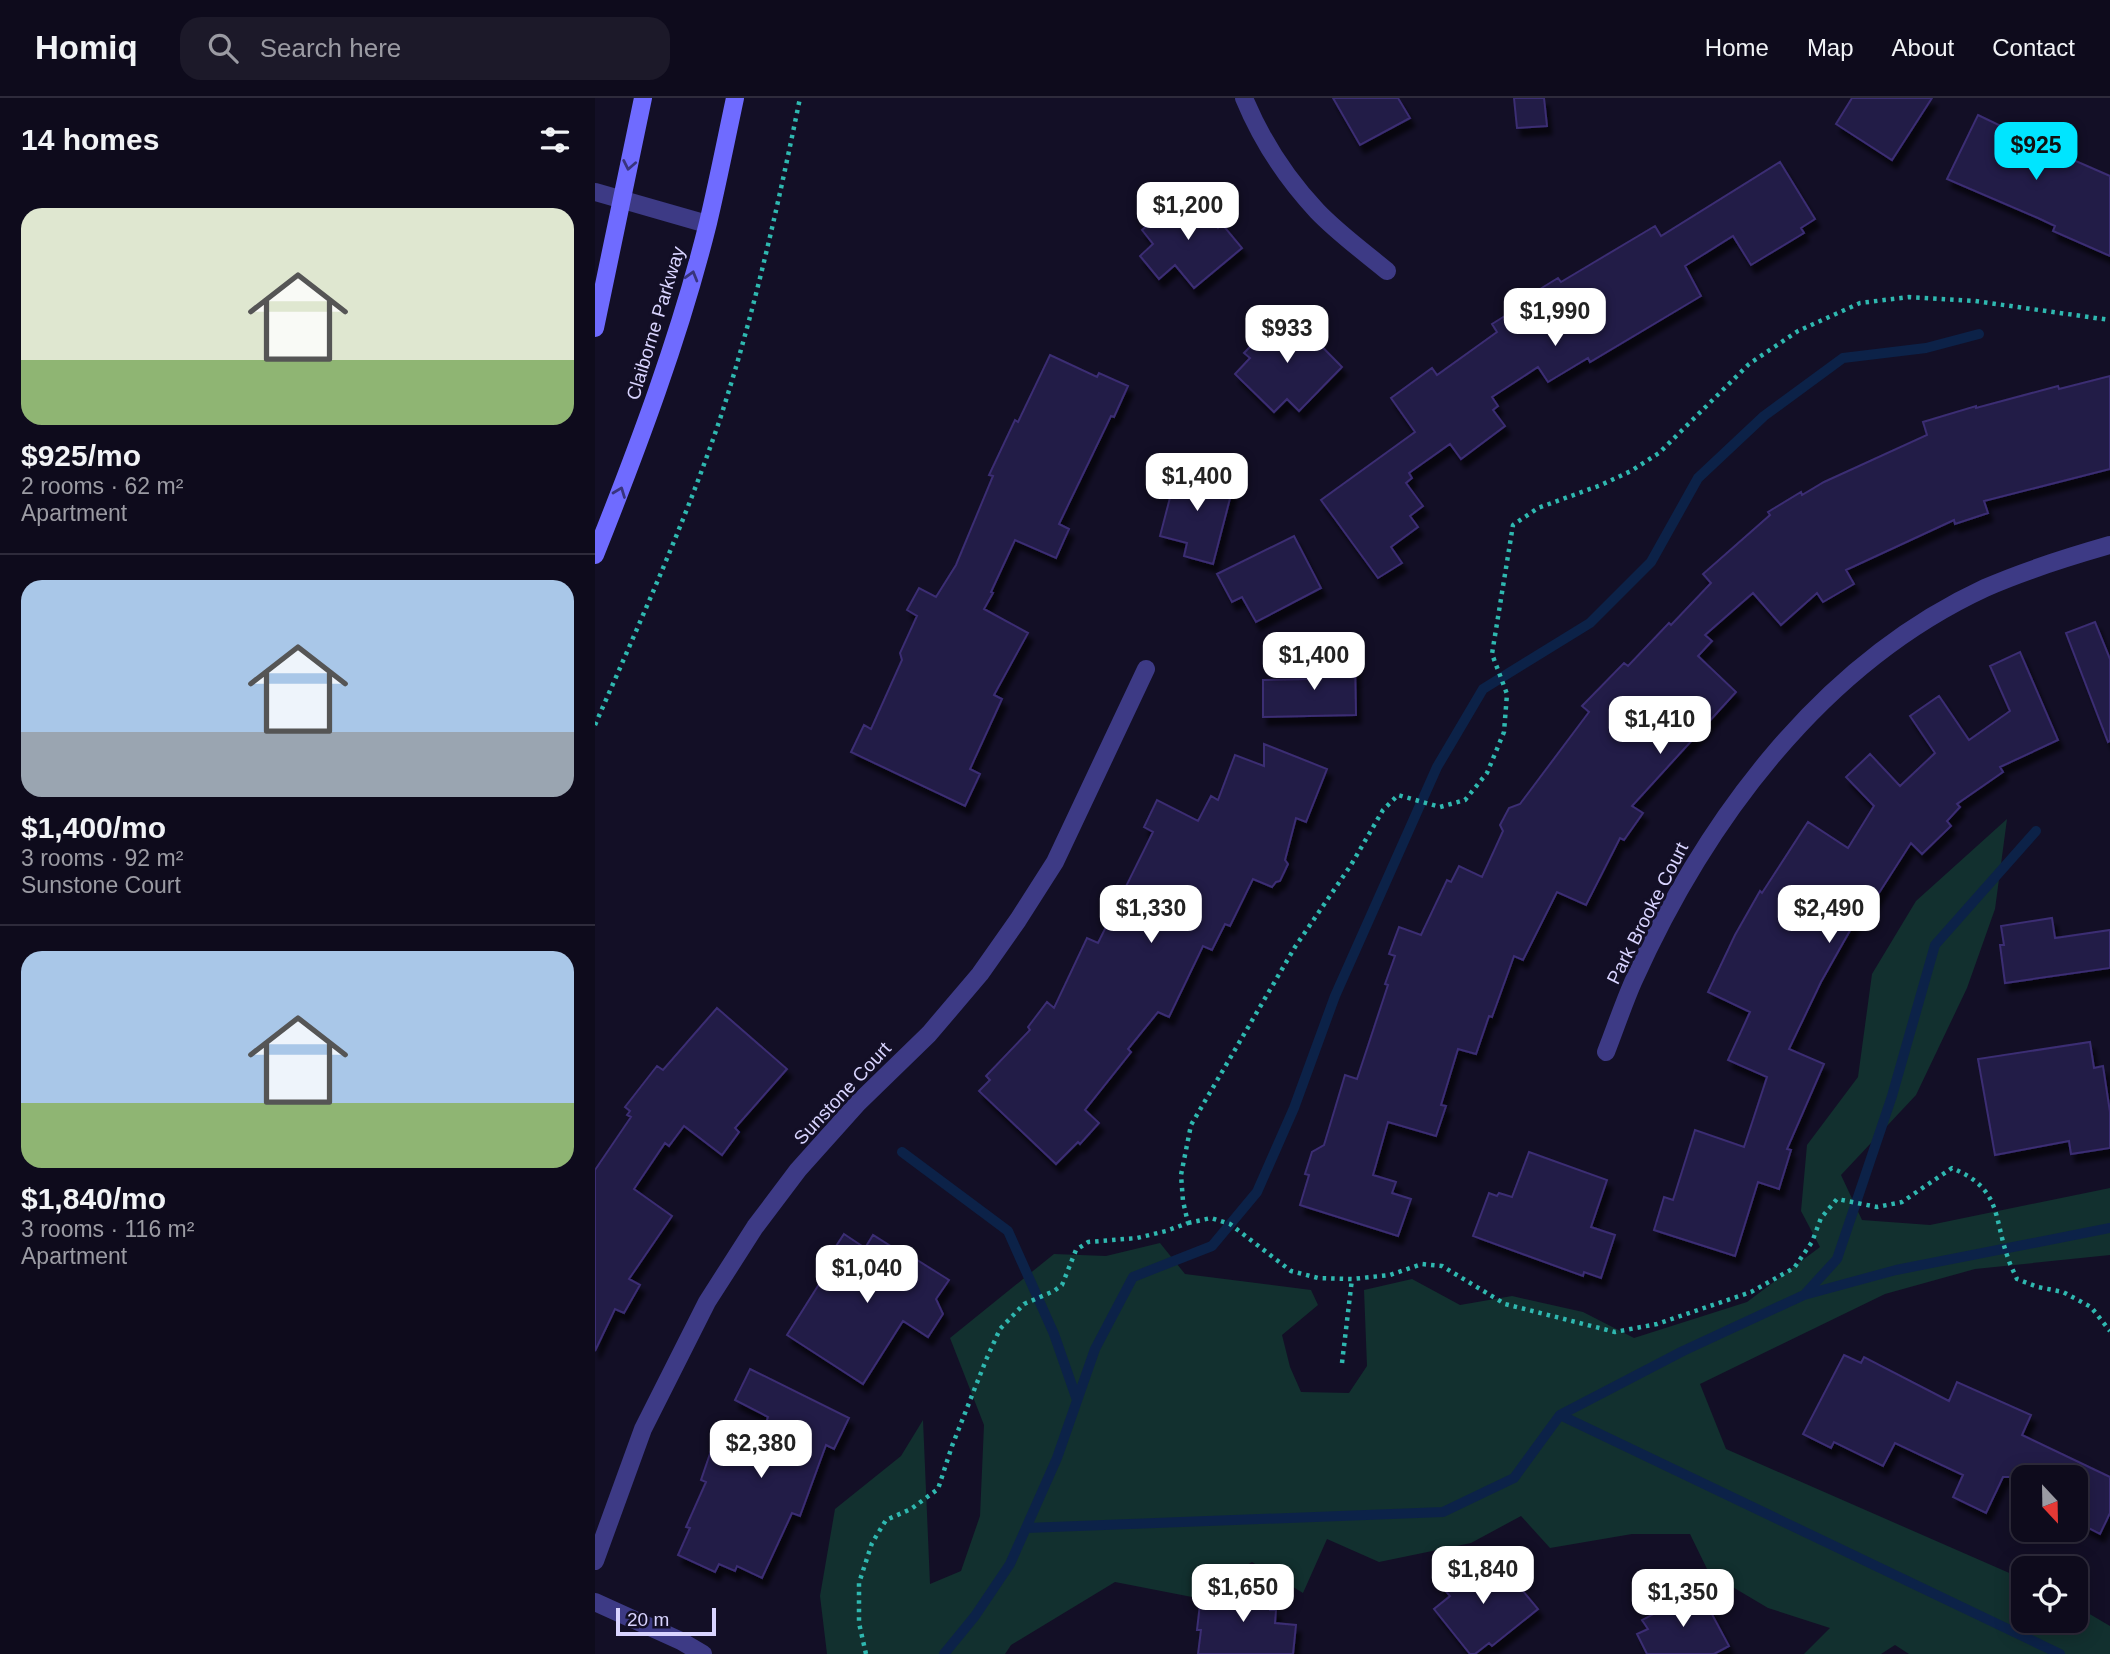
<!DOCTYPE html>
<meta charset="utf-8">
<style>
:root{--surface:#0e0b1c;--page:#1c1929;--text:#f1f3f6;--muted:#9b9ba3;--line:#2e2b3b;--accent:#00e5ff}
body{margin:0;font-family:Helvetica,sans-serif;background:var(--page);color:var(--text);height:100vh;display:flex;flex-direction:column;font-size:26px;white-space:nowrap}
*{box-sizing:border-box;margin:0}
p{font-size:23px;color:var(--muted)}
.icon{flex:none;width:38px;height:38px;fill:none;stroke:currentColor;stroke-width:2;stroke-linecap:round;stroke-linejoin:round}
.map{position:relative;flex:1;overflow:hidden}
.drawer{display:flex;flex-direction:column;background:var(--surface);width:595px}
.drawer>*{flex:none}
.needle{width:46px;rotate:158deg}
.buttons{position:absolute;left:1416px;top:1367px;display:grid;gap:14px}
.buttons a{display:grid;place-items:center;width:77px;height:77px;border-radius:14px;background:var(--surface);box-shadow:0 4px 18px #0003,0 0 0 2px var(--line);font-size:35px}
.scale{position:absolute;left:21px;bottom:18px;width:100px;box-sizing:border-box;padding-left:7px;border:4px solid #d9d4ff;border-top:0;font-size:19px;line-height:24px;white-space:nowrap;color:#d9d4ff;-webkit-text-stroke:5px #130f26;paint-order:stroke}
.price{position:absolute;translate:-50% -60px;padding:0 16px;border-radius:14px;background:#fff;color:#222;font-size:23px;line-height:46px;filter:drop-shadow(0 2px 4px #0008)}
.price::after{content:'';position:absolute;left:50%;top:42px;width:21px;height:16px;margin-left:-10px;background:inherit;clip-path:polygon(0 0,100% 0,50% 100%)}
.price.selected{background:var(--accent);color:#111}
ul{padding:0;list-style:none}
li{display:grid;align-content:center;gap:14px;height:371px;padding:0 21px}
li+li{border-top:2px solid var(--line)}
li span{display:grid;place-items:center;height:217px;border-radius:21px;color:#555}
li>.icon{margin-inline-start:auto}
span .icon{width:126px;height:126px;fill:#fffc;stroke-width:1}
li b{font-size:30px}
h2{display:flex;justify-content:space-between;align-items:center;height:84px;padding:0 21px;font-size:30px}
header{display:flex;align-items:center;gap:42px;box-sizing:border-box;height:98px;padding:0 35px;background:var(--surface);border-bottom:2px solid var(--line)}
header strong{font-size:33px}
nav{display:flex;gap:38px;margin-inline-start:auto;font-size:24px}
.search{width:490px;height:63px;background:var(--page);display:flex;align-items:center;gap:18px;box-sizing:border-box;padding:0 24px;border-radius:21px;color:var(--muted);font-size:26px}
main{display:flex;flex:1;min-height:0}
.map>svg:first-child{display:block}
</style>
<header>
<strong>Homiq</strong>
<div class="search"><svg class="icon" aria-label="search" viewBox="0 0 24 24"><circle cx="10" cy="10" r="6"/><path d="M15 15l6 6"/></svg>Search here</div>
<nav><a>Home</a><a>Map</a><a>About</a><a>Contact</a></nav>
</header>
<main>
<section class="drawer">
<h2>14 homes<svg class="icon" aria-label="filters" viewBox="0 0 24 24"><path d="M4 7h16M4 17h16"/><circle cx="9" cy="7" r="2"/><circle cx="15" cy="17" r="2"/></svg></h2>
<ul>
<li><span style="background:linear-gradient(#dfe7d0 70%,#8fb573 0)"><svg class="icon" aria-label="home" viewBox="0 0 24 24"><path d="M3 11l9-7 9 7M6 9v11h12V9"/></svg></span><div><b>$925/mo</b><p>2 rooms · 62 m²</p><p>Apartment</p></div></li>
<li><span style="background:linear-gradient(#a9c7e8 70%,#9aa5b1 0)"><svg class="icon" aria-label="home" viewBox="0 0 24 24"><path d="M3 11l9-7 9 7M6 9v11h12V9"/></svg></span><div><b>$1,400/mo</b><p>3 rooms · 92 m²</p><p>Sunstone Court</p></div></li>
<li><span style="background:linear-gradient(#a9c7e8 70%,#8fb573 0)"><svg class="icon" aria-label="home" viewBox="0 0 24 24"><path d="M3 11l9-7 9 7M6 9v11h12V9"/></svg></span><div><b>$1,840/mo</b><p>3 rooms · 116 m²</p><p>Apartment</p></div></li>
</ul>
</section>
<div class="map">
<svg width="1515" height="1556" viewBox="0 0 1515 1556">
<defs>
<filter id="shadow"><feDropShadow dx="4.5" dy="8" stdDeviation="2" flood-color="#0009"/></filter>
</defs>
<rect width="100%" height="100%" fill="#130f26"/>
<path fill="#12302f" d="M1412,721L1400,811L1372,890L1321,997L1246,1077L1267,1122L1335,1127L1515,1090V1157L1380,1171L1290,1196L1105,1286L1131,1351L1428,1481V1522H1480L1481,1508L1515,1528V1556H1314L1300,1547L1286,1556H1209L1235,1530L1173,1510L1114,1475L1095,1436H1037L955,1450L926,1418L876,1445L784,1464L732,1441L708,1495L657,1464L597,1499L520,1484L416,1547L410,1556H232L225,1498L240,1411L306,1358L328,1322L335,1486L366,1473L385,1418L389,1327L355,1240L459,1156L511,1158L565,1145L590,1176L716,1192L723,1207L687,1237L695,1269L706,1294L754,1295L772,1268L769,1192L817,1181L865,1207L917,1198L988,1214L1039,1240L1152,1204L1225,1149L1206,1113L1212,1047L1263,979L1277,876L1321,803Z"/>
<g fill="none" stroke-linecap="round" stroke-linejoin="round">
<path stroke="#0c2248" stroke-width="10" d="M307,1054L413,1133L459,1236L482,1302
M1210,1196L1242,1161L1297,998L1340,847L1441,733
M965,1317L1465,1556
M431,1430L848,1414L919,1380L965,1317L1088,1253L1209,1197L1301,1172L1515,1130
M349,1556L380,1518L415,1466L462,1360L500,1251L538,1179L617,1148L662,1094L699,1010L740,898L842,669L888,591L995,525L1056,464L1103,380L1169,318L1248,260L1331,250L1384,236"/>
</g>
<path fill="#241b47" stroke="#3b2d73" stroke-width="2" filter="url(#shadow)" d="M738,0H803L815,20L765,47Z
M919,0H949L952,28L922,30Z
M1257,0H1337L1297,62L1241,26Z
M1383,17L1416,33L1420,25L1448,38L1444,47L1515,78V158L1458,133L1460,128L1443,120L1352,81Z
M1185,64L1220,121L1206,130L1209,135L1156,167L1138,138L1090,168L1106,198L995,264L993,260L953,284L943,269L897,299L903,308L898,312L910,328L866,361L855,346L814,375L817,380L811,385L828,408L815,418L823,429L796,449L807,465L783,480L726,402L820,334L796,300L837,270L842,277L902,234L897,226L939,200L937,196L963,180L966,184L1060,128L1066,138Z
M592,94L623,130L627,126L647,150L599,190L580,167L564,181L545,158L558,146L547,132Z
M691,212L747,269L704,313L692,301L679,314L640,276L655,260L649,255Z
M455,257L502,279L504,275L533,288L519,319L516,318L464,426L474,431L461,460L420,442L396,494L398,495L389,511L433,535L399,597L407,601L375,671L385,676L370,708L256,654L269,627L276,631L307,562L305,555L322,518L312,512L324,490L341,499L361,467L398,378L394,377L420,322L423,324Z
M1515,278V371L1389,403L1393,415L1360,426L1359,422L1251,472L1259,486L1228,504L1222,495L1186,527L1158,495L1110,537L1117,543L1103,558L1141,594L1037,708L1048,715L1029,742L1025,740L991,807L962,794L928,862L919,858L897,919L894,918L881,956L863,951L846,1007L851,1008L841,1038L793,1024L778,1077L801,1084L797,1095L816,1101L803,1138L705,1107L714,1077L710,1076L717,1054L729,1047L750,977L762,981L793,887L790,886L800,858L794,856L804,829L826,837L852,782L856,784L864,768L887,779L908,733L905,727L914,710L925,706L994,614L987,608L1029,565L1033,568L1074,525L1076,527L1116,485L1108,476L1175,417L1173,414L1206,394L1207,397L1229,384L1332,337L1328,324L1381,308V310L1463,288L1464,291Z
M583,369L639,385L618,466L589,458L592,445L565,438Z
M699,438L726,490L661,524L647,499L637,504L622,476Z
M1500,524L1515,561V643L1513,644L1471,535Z
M1425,554L1463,642L1405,669L1408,674L1362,706L1365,709L1352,723L1356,728L1327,756L1316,745L1275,809L1270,806L1226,884L1194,951L1229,966L1192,1051L1196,1052L1184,1091L1163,1084L1140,1158L1059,1132L1069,1099L1078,1102L1100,1032L1149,1049L1172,979L1133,962L1155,914L1113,894L1140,837L1165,793L1167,795L1213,724L1253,750L1279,708L1251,679L1275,656L1305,688L1340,655L1315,618L1344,598L1374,642L1415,613L1395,568Z
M760,561L761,617L668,619V582L717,581L716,562Z
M669,646L732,671L711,724L701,720L690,762L693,766L685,783L681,784L677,789L658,781L635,828L630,826L617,852L608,848L574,919L563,914L533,951L536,954L490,1012L504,1025L485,1046L483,1044L461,1066L384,993L395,982L391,978L435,932L433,929L452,904L459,910L492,840L503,845L558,734L549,729L562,702L603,723L616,698L623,702L640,657L669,668Z
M1457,820L1460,840L1515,832V870L1410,885L1405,847H1409L1406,828Z
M122,910L192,971L140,1030L144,1034L127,1057L89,1028L74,1048L70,1045L39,1091L77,1118L34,1181L45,1187L29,1215L20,1211L0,1253V1072L36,1019L32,1017L35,1013L30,1009L62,968L68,972Z
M1495,944L1499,970L1508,968L1515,1014V1050L1476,1056L1474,1043L1400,1057L1383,961Z
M934,1054L1012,1082L996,1129L1020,1137L1006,1180L989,1174L988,1178L878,1138L894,1095L902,1098L904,1095L917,1099Z
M249,1136L270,1150L278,1137L321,1164L322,1162L354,1182L341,1201L348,1216L333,1239L308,1223L268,1286L192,1237L233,1172L228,1168Z
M1249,1257L1266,1265L1269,1259L1354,1303L1362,1284L1436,1317L1427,1337L1515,1379V1415L1505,1436L1480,1423V1379H1408L1391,1415L1358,1399L1368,1377L1300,1345L1288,1368L1239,1344L1236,1350L1208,1336Z
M155,1271L254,1320L239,1351L231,1347L205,1418L197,1415L167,1480L142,1468L140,1473L124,1466L120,1474L83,1457L95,1430L91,1429L111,1384L106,1382L117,1350L158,1365L173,1319L140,1302Z
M903,1463L943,1511L897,1548L894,1545L880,1556H875L839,1511L855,1498L843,1484L868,1465L878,1478L893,1466L896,1469Z
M628,1485L677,1490L675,1512H681L680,1525L701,1527L698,1556H603L606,1532H602L605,1506L620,1507L621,1499H626Z
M1104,1492L1134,1548L1119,1556H1052L1042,1536L1053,1531L1047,1522Z"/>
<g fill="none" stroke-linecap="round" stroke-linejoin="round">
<path stroke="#2fb8b0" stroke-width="4.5" stroke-dasharray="3.5 5" stroke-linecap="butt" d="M0,627C44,526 90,425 125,321C159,216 183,108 205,0
M593,1125L616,1120L635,1126L696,1173L723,1180L757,1181L795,1177L827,1166L847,1168L910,1206L1020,1234L1062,1226L1156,1194L1199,1170L1217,1144L1226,1120L1242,1101L1282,1109L1307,1104L1357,1070C1407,1091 1398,1118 1413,1160C1415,1167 1419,1174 1422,1181L1443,1189L1468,1194L1496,1209L1515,1233
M747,1265L757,1181
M271,1556L264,1525V1485L277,1445L291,1422L316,1411L343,1391L357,1348L391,1262L405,1231L429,1206L459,1193L467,1187L481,1152L493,1144L542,1140L571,1133L593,1125L588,1103L586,1077L596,1027L700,849L756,767L788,712L803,697L845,709L870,702L892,675L909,634L912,596L897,556L918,427L943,410L1006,387L1036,373L1064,355L1154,266L1203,233L1265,205L1314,199L1380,203L1515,222"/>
<path stroke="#3d3a85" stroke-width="18" d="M649,0C666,41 691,80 722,113C743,135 769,154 792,173
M0,94L112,126
M1011,954C1020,931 1028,907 1038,884C1110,723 1226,566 1390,490C1431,472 1473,459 1515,447
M0,1463L48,1331L112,1204L160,1129L203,1072L263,1005L334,936L385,876L423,822L460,764L551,571
M0,1504L86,1543L108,1556"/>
<path stroke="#6f6bff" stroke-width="18" d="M0,230L48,0
M0,457C43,349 85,238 113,125C123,83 131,42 140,0"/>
</g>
<defs><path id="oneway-chevron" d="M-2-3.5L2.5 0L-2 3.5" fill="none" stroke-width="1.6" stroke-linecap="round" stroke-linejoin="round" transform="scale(1.75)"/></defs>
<g stroke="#38347d">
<use href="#oneway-chevron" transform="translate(34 67) rotate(101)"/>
<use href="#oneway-chevron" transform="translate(97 178) rotate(-74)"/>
<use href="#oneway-chevron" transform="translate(25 394) rotate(-69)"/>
</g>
<g text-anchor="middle" stroke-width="6" stroke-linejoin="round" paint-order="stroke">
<g font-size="19" fill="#d9d4ff" stroke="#130f26">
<text transform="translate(60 225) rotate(-73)" y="7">Claiborne Parkway</text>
<text transform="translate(1052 815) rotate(-63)" y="7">Park Brooke Court</text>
<text transform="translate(247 995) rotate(-47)" y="7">Sunstone Court</text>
</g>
</g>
</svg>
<div class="buttons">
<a><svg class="needle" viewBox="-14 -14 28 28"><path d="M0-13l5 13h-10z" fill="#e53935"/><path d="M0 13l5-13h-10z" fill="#9b9ba3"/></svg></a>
<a><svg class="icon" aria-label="locate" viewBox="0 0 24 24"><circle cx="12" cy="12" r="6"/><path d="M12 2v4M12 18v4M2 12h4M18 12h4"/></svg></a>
</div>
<div class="scale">20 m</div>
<b class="price selected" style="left:1441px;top:84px">$925</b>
<b class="price" style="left:593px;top:144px">$1,200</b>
<b class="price" style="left:960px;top:250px">$1,990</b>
<b class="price" style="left:692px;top:267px">$933</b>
<b class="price" style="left:602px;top:415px">$1,400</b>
<b class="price" style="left:719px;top:594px">$1,400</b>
<b class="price" style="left:1065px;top:658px">$1,410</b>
<b class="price" style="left:556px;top:847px">$1,330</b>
<b class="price" style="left:1234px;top:847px">$2,490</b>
<b class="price" style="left:272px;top:1207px">$1,040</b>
<b class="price" style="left:166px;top:1382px">$2,380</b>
<b class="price" style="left:888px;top:1508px">$1,840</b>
<b class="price" style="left:648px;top:1526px">$1,650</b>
<b class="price" style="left:1088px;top:1531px">$1,350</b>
</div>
</main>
